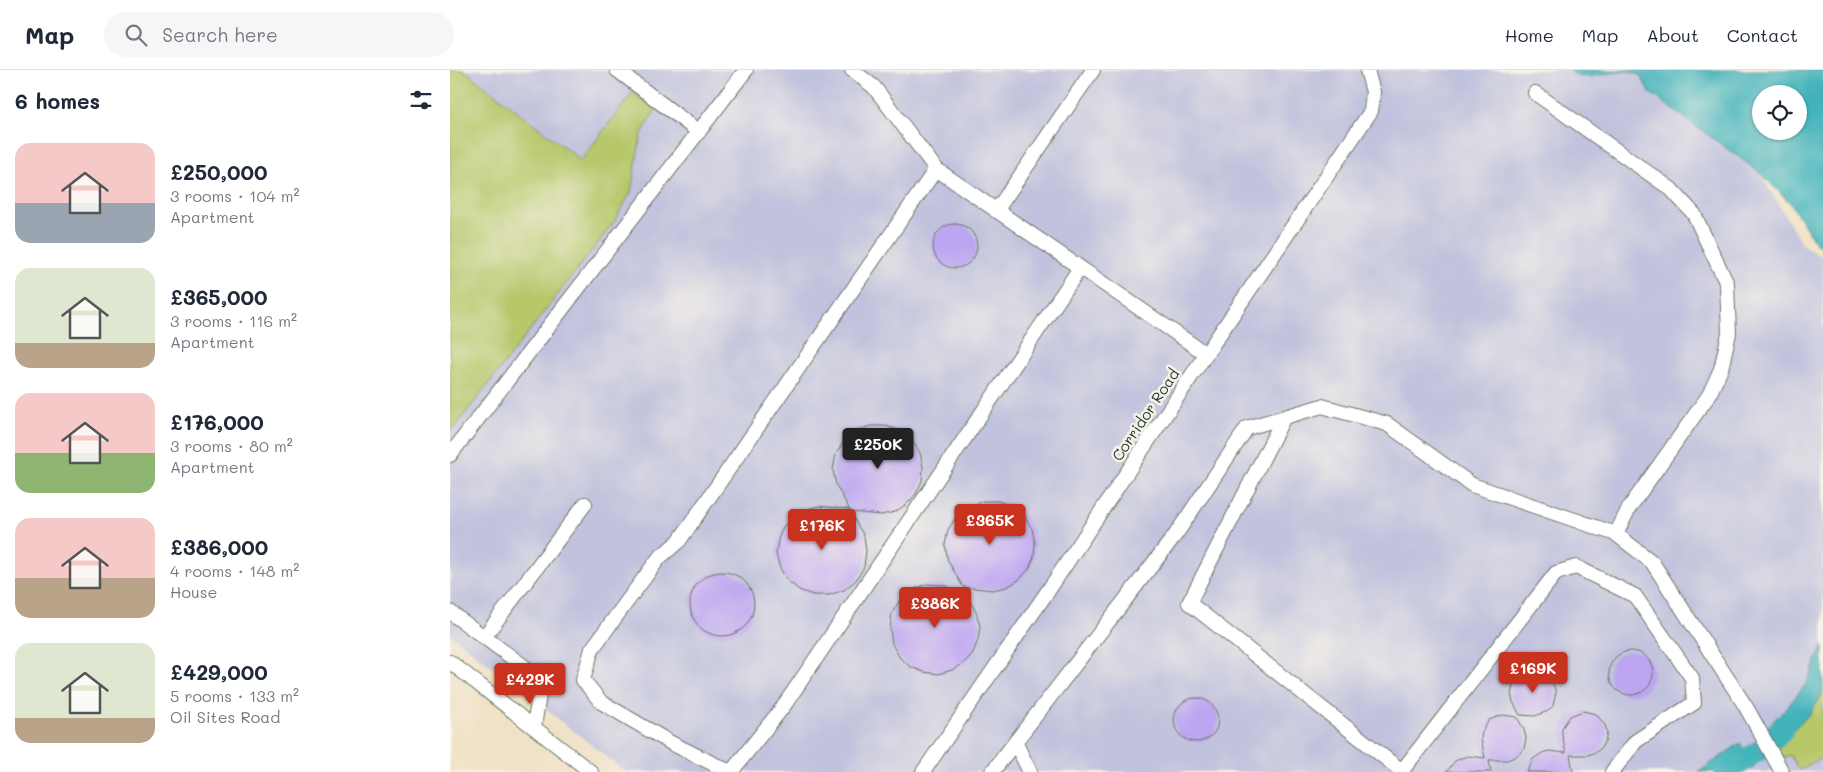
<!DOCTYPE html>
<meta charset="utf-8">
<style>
:root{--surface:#fff;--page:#f6f6f7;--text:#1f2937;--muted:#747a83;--line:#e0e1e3;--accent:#c8321e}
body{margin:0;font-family:Mali,sans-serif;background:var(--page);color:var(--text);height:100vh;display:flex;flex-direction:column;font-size:19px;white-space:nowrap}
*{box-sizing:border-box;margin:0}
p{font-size:16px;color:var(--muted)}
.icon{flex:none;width:28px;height:28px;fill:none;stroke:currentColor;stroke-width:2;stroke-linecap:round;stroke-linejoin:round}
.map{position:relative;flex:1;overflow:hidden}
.panel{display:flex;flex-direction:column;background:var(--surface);width:450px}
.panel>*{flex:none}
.fabs{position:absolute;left:1302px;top:15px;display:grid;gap:10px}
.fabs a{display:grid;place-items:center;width:55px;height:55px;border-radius:50%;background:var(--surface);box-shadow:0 1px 4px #0004;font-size:25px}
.price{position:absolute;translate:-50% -42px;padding:0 11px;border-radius:5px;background:var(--accent);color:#fff;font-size:16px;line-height:32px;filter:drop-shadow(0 1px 2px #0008)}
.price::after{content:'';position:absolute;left:50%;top:30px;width:15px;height:11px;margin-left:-8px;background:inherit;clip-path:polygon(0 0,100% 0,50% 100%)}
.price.active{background:#222;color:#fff}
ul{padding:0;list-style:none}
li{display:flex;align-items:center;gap:15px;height:125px;padding:0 15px}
li span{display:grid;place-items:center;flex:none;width:140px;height:100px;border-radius:15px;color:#555}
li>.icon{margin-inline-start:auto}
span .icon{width:60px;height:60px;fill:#fffc;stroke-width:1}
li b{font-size:21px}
h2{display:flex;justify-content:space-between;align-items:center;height:60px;padding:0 15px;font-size:21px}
header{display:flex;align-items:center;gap:30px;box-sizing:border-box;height:70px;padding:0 25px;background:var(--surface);border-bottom:1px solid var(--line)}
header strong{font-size:24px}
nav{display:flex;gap:28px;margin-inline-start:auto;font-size:18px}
.search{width:350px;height:45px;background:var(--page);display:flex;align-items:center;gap:12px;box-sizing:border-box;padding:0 18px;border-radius:28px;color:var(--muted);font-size:19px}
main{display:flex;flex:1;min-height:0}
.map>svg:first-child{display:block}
</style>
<header>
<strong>Map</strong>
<div class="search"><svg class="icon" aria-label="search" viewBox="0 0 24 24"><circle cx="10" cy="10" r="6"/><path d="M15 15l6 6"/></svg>Search here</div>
<nav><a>Home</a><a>Map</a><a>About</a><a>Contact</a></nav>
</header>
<main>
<section class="panel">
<h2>6 homes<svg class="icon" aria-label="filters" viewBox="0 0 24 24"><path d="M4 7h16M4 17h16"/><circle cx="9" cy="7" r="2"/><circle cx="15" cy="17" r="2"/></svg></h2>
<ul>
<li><span style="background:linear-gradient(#f6c9c9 60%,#9aa5b1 0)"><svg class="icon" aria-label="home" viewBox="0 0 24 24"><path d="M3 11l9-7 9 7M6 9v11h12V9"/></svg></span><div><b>£250,000</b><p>3 rooms · 104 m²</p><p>Apartment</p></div></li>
<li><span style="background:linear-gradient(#dfe7d0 75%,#b9a48a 0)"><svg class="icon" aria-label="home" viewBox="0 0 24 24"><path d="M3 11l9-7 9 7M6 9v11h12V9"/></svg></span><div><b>£365,000</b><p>3 rooms · 116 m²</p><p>Apartment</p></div></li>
<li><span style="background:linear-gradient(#f6c9c9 60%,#8fb573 0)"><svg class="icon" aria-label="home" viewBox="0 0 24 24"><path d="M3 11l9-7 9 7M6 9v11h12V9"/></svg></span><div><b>£176,000</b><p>3 rooms · 80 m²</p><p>Apartment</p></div></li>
<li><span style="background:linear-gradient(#f6c9c9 60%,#b9a48a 0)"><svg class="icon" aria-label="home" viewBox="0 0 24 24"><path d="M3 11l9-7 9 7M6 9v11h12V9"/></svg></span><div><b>£386,000</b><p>4 rooms · 148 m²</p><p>House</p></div></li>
<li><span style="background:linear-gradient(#dfe7d0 75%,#b9a48a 0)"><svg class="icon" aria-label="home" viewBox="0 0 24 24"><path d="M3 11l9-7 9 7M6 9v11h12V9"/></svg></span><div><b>£429,000</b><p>5 rooms · 133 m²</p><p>Oil Sites Road</p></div></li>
</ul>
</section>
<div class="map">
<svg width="1373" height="702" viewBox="0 0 1373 702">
<rect width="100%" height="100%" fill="#f7f3e8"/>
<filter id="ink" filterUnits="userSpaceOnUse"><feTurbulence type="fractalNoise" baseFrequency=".02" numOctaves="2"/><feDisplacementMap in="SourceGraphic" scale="10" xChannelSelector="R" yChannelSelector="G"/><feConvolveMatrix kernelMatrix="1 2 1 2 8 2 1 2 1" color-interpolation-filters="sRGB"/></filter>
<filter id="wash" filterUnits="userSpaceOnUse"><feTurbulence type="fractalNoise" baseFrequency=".0096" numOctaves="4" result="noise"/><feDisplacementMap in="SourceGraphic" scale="20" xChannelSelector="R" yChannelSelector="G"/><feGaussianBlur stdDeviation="1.12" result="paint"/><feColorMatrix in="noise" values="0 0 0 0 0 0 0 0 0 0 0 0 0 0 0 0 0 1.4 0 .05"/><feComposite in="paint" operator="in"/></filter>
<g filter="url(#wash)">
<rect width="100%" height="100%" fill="#f0e2c6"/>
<path fill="#c1c2dd" d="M0,0H1119L1127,6L1135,7L1178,1L1191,6L1200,23L1309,102L1353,175L1373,187V702H176L0,564Z"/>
<path fill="#b7c76a" stroke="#6b824f" d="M0,0H14L131,90L183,22L206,39L191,65L181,122L164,152L4,358L0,360Z
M1373,621V687L1349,700L1340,685L1332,688L1324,677L1359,644Z"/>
<path fill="#43b3bb" stroke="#317878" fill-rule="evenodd" d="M1119,0H1373V177L1366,174L1341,134L1309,102L1199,22L1191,6L1178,1L1135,7L1127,6ZM1311,24H1349V61H1311Z
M1373,575V621L1360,644L1324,677L1315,660L1338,636L1356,614Z
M1290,673L1304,698L1291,702H1249Z"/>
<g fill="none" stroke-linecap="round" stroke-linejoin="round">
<path stroke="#43b3bb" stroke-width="21" d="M1275,702L1318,675L1333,660"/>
</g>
<g id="blocks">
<path fill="#bca5f1" d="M483 176a22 22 0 1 1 44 0a22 22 0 1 1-44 0Z
M420,356H436L451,361L463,371L470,383L473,397L472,411L466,424L457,434L445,442L431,445L401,442L386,415L383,400L386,384L394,371L406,361Z
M533,431H548L563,437L575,447L582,459L585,473L584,487L579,499L569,510L557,517L543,520L513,517L498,491L495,475L498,460L506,447L518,437Z
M368,436L398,439L414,466L416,481L414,497L406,510L394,520L379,525H363L349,520L337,510L330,498L326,484L328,470L333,457L342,447L354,440Z
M240 534a32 32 0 1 1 64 0a32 32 0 1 1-64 0Z
M477,514L493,515L515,523L526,542L530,556L528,570L523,583L514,593L502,600L488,604L474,602L461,597L450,588L442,574L440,559L442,543L450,530L462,520Z
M1159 603a22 22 0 1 1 44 0a22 22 0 1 1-44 0Z
M1080,602H1088L1095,604L1101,609L1106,622L1103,636L1098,641L1085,646L1070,645L1063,632L1061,624L1063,616L1067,609L1073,604Z
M724 650a22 22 0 1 1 44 0a22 22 0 1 1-44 0Z
M1133,641L1146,644L1155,655L1157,663L1155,671L1151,678L1146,682L1138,685H1120L1123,702H1077L1083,689L1092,683L1099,681L1116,683L1112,665V658L1120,646Z
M1052,645L1067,647L1074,660L1076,668L1074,679L1065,687L1057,690H1039L1041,702H996L1005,691L1011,688L1018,686L1035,688L1031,669L1032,662L1039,650Z"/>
</g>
</g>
<g filter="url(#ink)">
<use href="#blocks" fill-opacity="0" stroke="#687767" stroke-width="1"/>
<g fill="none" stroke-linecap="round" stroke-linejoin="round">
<g stroke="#687767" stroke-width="16">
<path id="minor" d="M167,0L249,62
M402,0L424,17L486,99L756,284
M1085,23L1221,119L1244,144L1277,214L1279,263L1271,299L1259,325L1179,438L1166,464
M546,141L643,0
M834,347L739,533L953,702
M0,385L296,0
M0,542L76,598L89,625L84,657
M34,567L135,434
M0,592L141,702
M565,672L580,702
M280,702L221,673L151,632L133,610L142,579L209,488L229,471L486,99
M281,702L333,637L630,198
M473,702L600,518L756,284L921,41L923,22L917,0
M542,702L726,464L797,358L872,336L937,354L1022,415L1166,464L1202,492L1296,637L1332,702
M951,702L1106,503L1126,497L1185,526L1242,608L1244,633L1186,671L1162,702"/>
</g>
<use href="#minor" stroke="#fff" stroke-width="14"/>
</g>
</g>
<g text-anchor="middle" stroke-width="5" stroke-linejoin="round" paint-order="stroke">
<g font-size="15" fill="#1f3d34" stroke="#f7f3e8">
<text transform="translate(696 345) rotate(-56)" y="5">Corridor Road</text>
</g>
</g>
</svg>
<div class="fabs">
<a><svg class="icon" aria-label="locate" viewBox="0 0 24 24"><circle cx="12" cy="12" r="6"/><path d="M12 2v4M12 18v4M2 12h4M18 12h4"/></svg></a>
</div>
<b class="price active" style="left:428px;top:400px">£250K</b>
<b class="price" style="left:540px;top:476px">£365K</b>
<b class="price" style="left:372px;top:481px">£176K</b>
<b class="price" style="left:485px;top:559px">£386K</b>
<b class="price" style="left:1083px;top:624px">£169K</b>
<b class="price" style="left:80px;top:635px">£429K</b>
</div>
</main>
